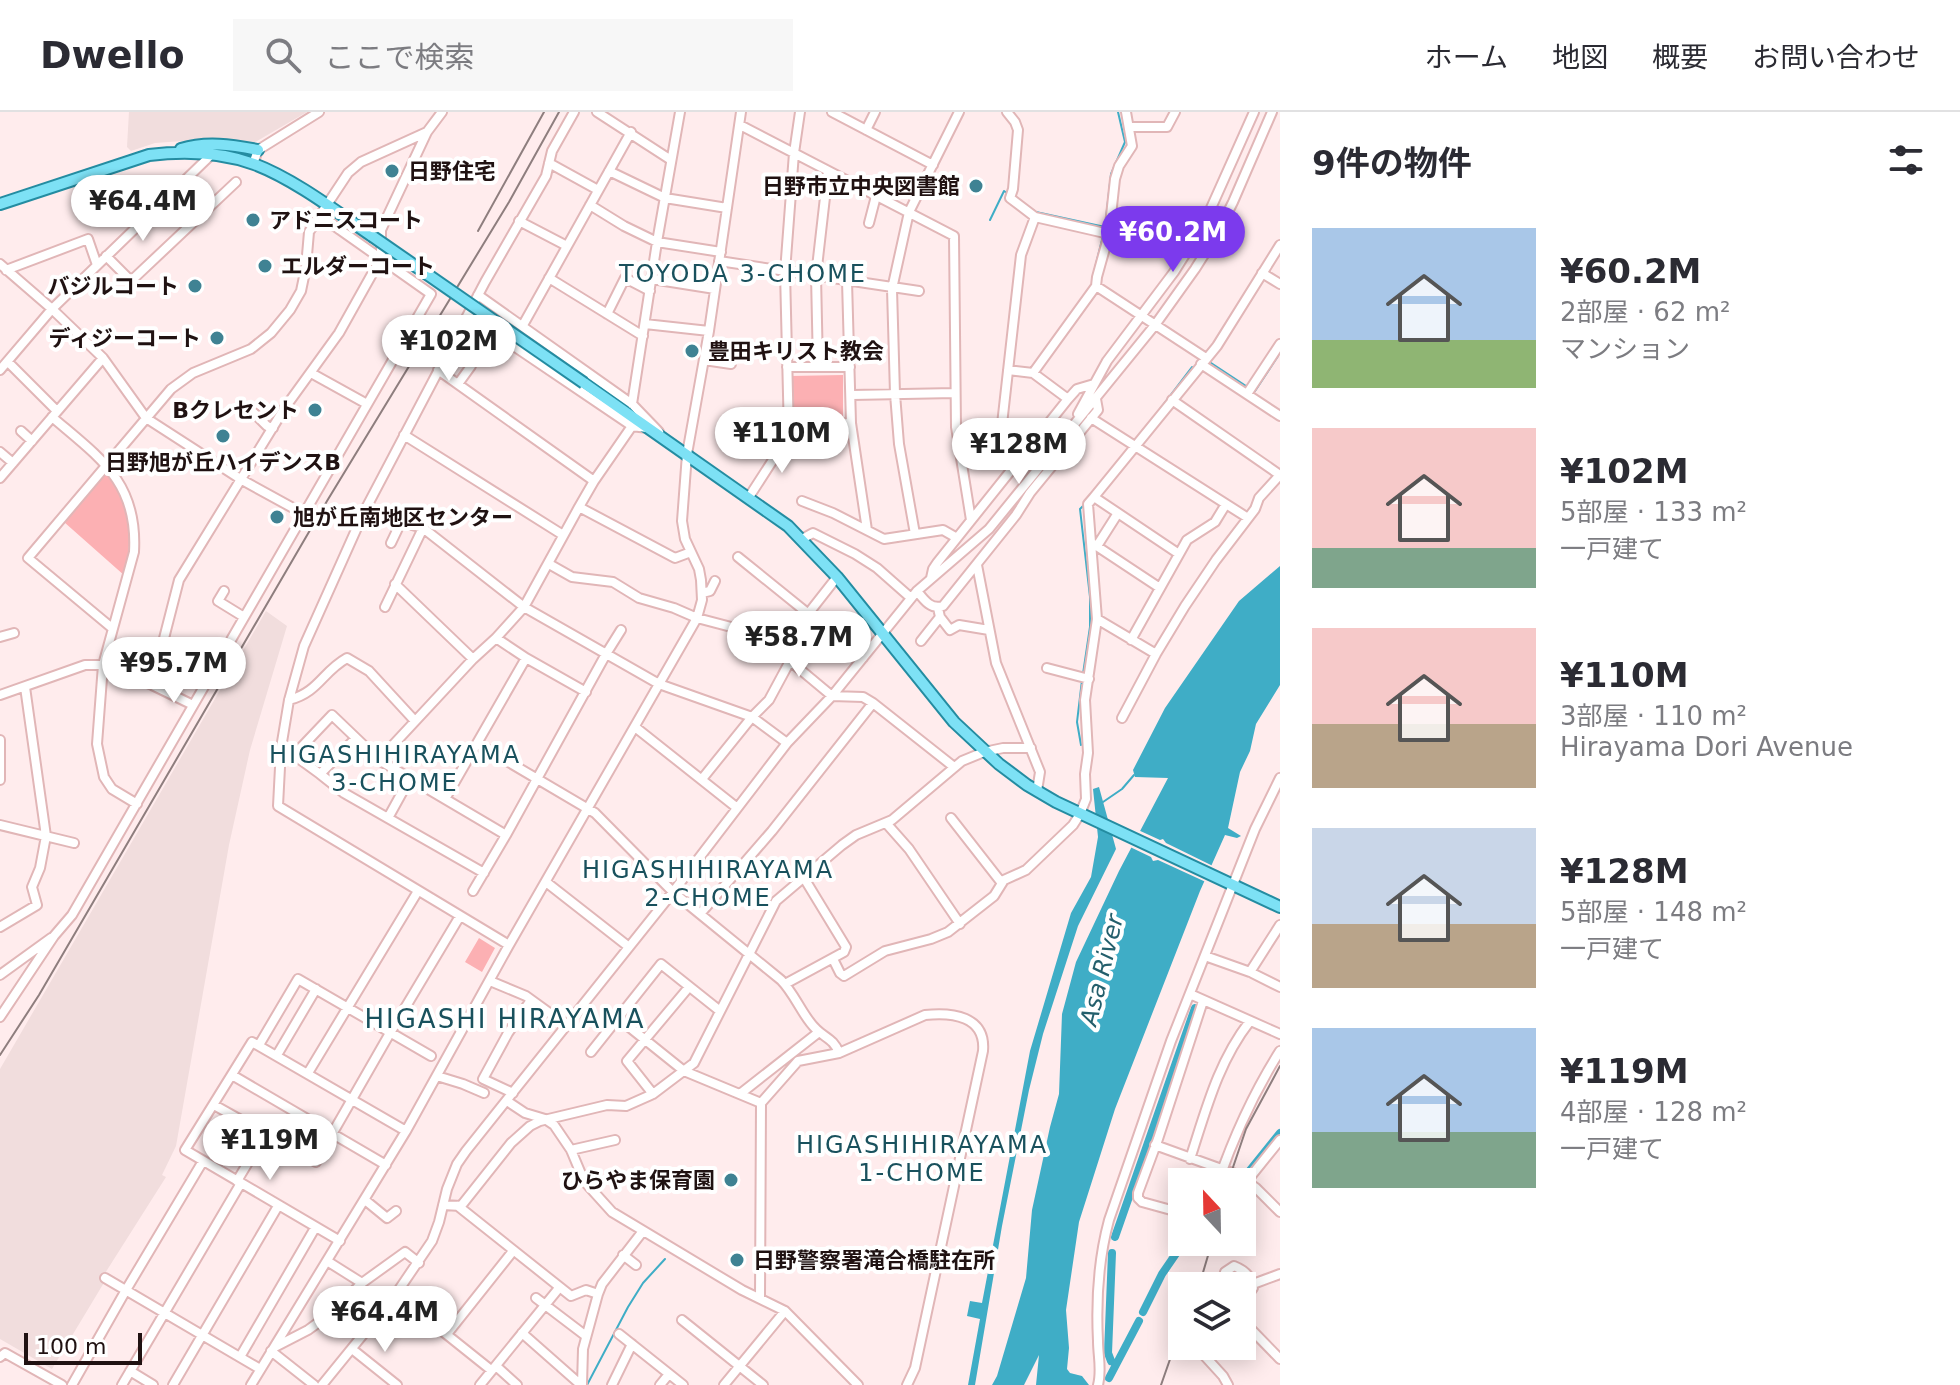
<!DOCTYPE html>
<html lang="ja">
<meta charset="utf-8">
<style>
:root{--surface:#fff;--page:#f7f7f7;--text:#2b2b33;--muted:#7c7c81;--line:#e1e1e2;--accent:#7c3aed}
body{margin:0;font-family:"DejaVu Sans","Noto Sans JP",sans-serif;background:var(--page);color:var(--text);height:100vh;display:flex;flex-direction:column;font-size:30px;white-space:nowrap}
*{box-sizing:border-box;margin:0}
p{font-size:26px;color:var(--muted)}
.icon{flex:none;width:44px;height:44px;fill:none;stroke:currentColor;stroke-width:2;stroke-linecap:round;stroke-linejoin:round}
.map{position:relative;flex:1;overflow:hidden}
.side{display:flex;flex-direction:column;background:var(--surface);width:680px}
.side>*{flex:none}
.needle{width:52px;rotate:338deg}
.buttons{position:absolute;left:1168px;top:1056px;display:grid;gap:16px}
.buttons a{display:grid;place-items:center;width:88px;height:88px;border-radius:0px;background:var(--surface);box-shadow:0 4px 20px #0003;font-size:40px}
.scale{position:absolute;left:24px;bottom:20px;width:118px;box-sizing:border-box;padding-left:8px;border:4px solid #201212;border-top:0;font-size:22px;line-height:28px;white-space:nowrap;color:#201212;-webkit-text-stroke:6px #fff;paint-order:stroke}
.price{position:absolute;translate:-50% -68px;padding:0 18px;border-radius:28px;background:#fff;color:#222;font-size:26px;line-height:52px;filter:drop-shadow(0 2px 4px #0008)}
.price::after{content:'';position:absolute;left:50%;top:48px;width:24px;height:18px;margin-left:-12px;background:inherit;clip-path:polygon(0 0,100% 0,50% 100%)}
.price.current{background:var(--accent);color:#fff}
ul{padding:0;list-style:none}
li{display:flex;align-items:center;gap:24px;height:200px;padding:0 32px}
li span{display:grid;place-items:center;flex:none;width:224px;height:160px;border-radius:0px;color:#555}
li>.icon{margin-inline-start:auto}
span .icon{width:96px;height:96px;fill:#fffc;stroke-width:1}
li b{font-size:34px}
h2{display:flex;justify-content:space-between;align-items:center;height:96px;padding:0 32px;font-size:34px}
header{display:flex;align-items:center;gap:48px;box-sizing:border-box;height:112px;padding:0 40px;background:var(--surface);border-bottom:2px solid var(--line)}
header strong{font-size:38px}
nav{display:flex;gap:44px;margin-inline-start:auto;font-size:28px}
.search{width:560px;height:72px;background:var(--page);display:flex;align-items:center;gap:20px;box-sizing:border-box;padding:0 28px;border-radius:0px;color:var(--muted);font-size:30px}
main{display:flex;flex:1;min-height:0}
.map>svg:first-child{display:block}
</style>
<header>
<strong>Dwello</strong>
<div class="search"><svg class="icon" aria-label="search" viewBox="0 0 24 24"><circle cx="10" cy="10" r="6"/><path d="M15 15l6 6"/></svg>ここで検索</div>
<nav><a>ホーム</a><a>地図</a><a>概要</a><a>お問い合わせ</a></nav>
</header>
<main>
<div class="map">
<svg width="1280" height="1273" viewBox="0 0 1280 1273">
<rect width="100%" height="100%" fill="#ffeced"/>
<path fill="#f1dddd" d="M129,0H307L252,32L222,28H197L155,31L131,39L127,35Z
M266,499L287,514L250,638L229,733L176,1034L162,1063L166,1065L102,1166L105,1169L52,1257L0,1227V957Z"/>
<path fill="#fcb0b3" d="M843,263V307L793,311L790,264Z
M106,360C134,395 132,422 125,464L64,410Z
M479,826L495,836L482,860L465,850Z"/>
<path fill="#3fadc6" d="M1280,454V573L1256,612L1250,639L1240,660L1228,716L1241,724L1237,726L1225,723L1200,779L1115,997L1079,1110L1066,1198L1069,1236L1067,1257L1070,1261L1082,1264L1089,1273H1036L1039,1243L1024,1273H992L997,1264L1026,1166L1032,1098L1050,1015L1059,982L1062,902L1076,850L1119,759L1168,666L1135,665L1133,658L1165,596L1239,489Z
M1099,675L1116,737L1078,814L1043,922L1029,978L1002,1114L975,1273H968L980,1207L967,1204L970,1189L982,1191L1030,939L1071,801L1091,765L1098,725L1093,677Z"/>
<path fill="#ffeced" d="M1136,717L1160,728L1163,727L1166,731L1215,755L1208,771L1158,748L1153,749L1151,745L1128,734Z"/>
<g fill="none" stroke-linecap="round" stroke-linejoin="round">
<path stroke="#3fadc6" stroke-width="2" d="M1029,95L1036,100L1105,115
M990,108L1004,79L1007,81
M1105,115L1111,62L1125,30L1118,0
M1093,164L1103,124
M1188,230L1204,240
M1208,249L1246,274
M1255,279L1278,244
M1147,314L1192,255
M1083,562L1090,515V485L1080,397L1086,391
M1081,633L1077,610L1082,568
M1103,690L1122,677L1134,663
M587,1273L628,1195L643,1171L665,1147"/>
<path stroke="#3fadc6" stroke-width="8" d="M1247,1062L1280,1021
M1115,1125L1195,896
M1143,1200L1162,1162L1184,1130
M1111,1249L1108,1241L1112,1141
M1109,1266L1139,1209"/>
<g stroke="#e1b6b7" stroke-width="12">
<path id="minor" d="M597,0L671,48
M832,0L933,53
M1007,0L1015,10L1018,18L1013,77L1010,86L1035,105L1109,122
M740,13L954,124L956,315L971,408
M1130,15H1167L1175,0
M866,18L875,0
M549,51L598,78
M253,52L258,38L319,0
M609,59L665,86L727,96
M165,88L189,114
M590,93L624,114L657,130L721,140
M519,109L567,134
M869,111L876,84
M106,144L131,169L236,70
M719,149L919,179
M0,152L52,197L103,246L146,306L242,368L304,402
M6,158L88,127L97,153
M1262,161L1280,172
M549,166L643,224
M652,167L715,177
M847,169L851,311L867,418
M1096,174L1206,246
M478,183L632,292L659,320
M607,202L625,166L650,179
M468,203L632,314L647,316
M645,212L709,219
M523,213L631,20
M704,248L731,252
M8,250L57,299
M1201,252L1280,304
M787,255H850
M818,255L816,164L828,59
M0,258L52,197L211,43
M438,258L594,369L579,395L675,446L691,440
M1008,258L1033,261L1096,174L1097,165L1109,122L1115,67L1119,54L1132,34L1126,0
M311,261L367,292
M1033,261L1068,287
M458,272L471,254
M1247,282L1280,232
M852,283L955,281
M1172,288L1280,363
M632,292L657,130L680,0
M254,301L267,314L273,316
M1078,302L1107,249L1174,160L1203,114L1254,0
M52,305C100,346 138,370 134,440L103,553L97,632L104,665L112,677L137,692
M1091,306L1248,406
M788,313L851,311
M21,319L32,329
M404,323L563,423
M0,340L13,351
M1016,352L999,339L1021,143L1035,105
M0,366L103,246
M594,369L632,314
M749,385L789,323L785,160L794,41L800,0
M802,389L833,401L884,427L943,418L957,426
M364,400L423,416L524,495L659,572L752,605L787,631
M915,422L899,332L895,282L892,177L909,100L959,0
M802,427L813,421L855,442L877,456L911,486
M391,431L401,410
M1092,431L1160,476
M1097,434L1118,401
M1179,442L1094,385L1217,234L1280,133
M738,445L863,546
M549,452L572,465L613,470L639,486L674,496L697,506L792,531
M977,453L996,551L1040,660L1037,679
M931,466L933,457L937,451L1068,287L1077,277L1094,272
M395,472L473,547L496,526L524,495L579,395
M224,479L218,489L244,505
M917,479C924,488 931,498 943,494L1016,403L1030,381L1098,298L1096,287
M702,481L710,479L715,469
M385,495L423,416
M938,496L940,505L950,518L959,513L989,518
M1097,507L1156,542
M112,516L28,446L171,277L193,261L251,237L271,221L290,198L301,179L306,155L309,120L348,61L361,50L427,20
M0,525L14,521
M496,526L526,546L586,580
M1131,528L1187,428L1215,410L1226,392
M921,529L940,505
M790,549L832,584L863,585L873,591L954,655
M1047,556L1089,567
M152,573L179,468L284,297L339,221L381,146V118L427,20L442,0
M0,583L85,553H103L152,573L193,593
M289,588C319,580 322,560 347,546L369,559L415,609
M1122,606L1156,542L1185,494L1216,448L1255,397L1259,386L1279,364
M635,615L736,695
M0,628V668
M478,632L595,701L673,780L781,868C795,882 803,905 816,917C825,926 834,927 839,941
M281,636L294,643L320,662L355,627
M294,643L332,603L379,648L445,687
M379,648L473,547
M320,662L344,681L484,761
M702,667L752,605L769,588L790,549L792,531L808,502L837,465
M388,706L410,666
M951,706L1001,770
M886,711L909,737L960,812
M0,713L74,731
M506,723L606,542L621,518
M546,770L629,835
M473,779L506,723L445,687L526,546
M700,802L772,719L873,591
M0,815L37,793L32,775L40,756L46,724L25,575
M509,833L278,694L281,636L289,588L304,534L364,400L485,170L546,64L552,39L574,0
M1205,844L1250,860L1280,875
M833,847L840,861L844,864L885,839L931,827L948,820L994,784L1004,768L1026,758L1073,713L1080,702L1086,687L1085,662L1088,641L1085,588L1097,507L1088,392L1094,385
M1250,860L1280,813
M0,863L51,826
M490,869L526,884L566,913
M785,872L844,840L846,835L804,766
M1190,882L1280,922
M0,905L54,824L72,803L431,182L319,103
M618,906L684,959L761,991
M259,933L298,867L431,944
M591,940L661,852L720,899
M277,943L316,877
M308,961L418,779
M232,963L386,1053
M437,964L463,972L484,981
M513,981L483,967L508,921L531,888
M653,982L627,949L689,875
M740,982L819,920
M507,989L525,1001L545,1007L554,1013L571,1038L584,1069L612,1100L742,1178L785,1199L858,1273
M214,993L316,1050L390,921L460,804
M1155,1033L1238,1063L1256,1076L1280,1100
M571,1038L615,1028
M1190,1047C1206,998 1218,950 1250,909
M237,1069L265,1022
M1247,1069L1280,1028
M1218,1070C1234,1024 1254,980 1280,939
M365,1088L387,1106L396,1099
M443,1093L461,1094L511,1031L530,1014L540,1009L607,993L626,994L653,982L694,951L776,789L842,733L856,723L892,708L962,649L984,640L1003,636H1031
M458,1094L571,1184L586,1178L598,1182
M1182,1101L1142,1090L1138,1086V1081L1158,1027L1203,889
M340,1129L185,1038L252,930L406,1019
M623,1143L636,1153
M327,1149L362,1171
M105,1166L260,1257
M1253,1172L1280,1162
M1222,1174L1225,1160L1234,1154C1244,1158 1252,1165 1253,1176L1242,1191
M396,1182L491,1258
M536,1186L586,1224
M760,1186L761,991L798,949L839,941L925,903C952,900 986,904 983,939L915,1256L907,1273
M682,1208L763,1273
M1242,1208L1280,1247
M522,1221L581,1273
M447,1222L513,1139
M619,1222L683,1273
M1210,1234L1202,1241L1223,1264L1228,1273
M275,1235L308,1218L330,1202L362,1171L405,1140L419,1151
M352,1237L397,1273
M271,1239L314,1273
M0,1245L5,1241L62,1273
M240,1245L315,1116
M496,1254L517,1273
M130,1259L153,1273
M72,1273L126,1178L203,1049
M122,1273L241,1071
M173,1273L278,1094
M251,1273L406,1019L509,833L697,506L702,488L701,468L699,457L685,427L682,409L687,342L709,219L741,0
M322,1273L396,1182L432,1129L439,1110L447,1077L457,1052L466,1039L673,780L787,631L832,584L917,479L989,417L1155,213L1195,157L1217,122L1233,90L1272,0
M480,1273L559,1176
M582,1273L583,1237L598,1182L602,1172L643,1119
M612,1273L632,1232
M660,1273L669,1262
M724,1273L785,1199
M1098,1273C1102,1258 1098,1244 1098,1229C1096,1190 1099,1145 1109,1108L1171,929L1255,717L1280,666"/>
</g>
<g stroke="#248ca1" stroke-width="14">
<path id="major" d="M181,37C206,29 232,33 258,38
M0,92L149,43C183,39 221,40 254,52C294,67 337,100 372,124
M584,271L788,414L837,465L954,610L999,652L1027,673L1056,690L1280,795"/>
</g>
<use href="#minor" stroke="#fff" stroke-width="8"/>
<use href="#major" stroke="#7de1f5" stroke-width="10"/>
<path stroke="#8e7e7e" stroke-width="2" d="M478,119L544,0
M0,943L39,883L327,389L509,90L559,0
M1228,1070L1246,1017L1280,954
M1199,1174L1212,1130
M1161,1273L1182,1213"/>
<g stroke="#248ca1" stroke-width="14" stroke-linecap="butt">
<path id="major-bridge" d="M372,124L584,271"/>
</g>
<use href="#major-bridge" stroke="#7de1f5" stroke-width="10"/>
</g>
<g fill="#3f8293" stroke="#fff" stroke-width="3">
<circle cx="392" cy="59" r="8"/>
<circle cx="976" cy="74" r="8"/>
<circle cx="253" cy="108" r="8"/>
<circle cx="265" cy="154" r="8"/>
<circle cx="195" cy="174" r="8"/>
<circle cx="217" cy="226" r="8"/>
<circle cx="692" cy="239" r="8"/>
<circle cx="315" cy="298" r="8"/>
<circle cx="223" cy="324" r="8"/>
<circle cx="277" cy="405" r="8"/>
<circle cx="731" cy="1068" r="8"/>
<circle cx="737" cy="1148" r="8"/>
</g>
<g text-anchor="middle" stroke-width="8" stroke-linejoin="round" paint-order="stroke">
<g font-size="22" font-weight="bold" fill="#201212" stroke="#fff" text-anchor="start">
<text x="408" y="67">日野住宅</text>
<text x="960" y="82" text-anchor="end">日野市立中央図書館</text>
<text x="269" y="116">アドニスコート</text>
<text x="281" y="162">エルダーコート</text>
<text x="179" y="182" text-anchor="end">バジルコート</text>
<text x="201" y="234" text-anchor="end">ディジーコート</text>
<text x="708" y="247">豊田キリスト教会</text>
<text x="299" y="306" text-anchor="end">Bクレセント</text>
<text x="223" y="358" text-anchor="middle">日野旭が丘ハイデンスB</text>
<text x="293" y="413">旭が丘南地区センター</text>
<text x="715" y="1076" text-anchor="end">ひらやま保育園</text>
<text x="753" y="1156">日野警察署滝合橋駐在所</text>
</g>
<g font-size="24" letter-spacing="2" fill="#19515d" stroke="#fff">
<text x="743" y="170">TOYODA 3-CHOME</text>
<text x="395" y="651">HIGASHIHIRAYAMA<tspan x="395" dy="28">3-CHOME</tspan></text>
<text x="708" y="766">HIGASHIHIRAYAMA<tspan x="708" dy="28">2-CHOME</tspan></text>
<text x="922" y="1041">HIGASHIHIRAYAMA<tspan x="922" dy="28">1-CHOME</tspan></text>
</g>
<g font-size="24" font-style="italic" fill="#245f6c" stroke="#fff">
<text transform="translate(1102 858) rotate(-76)" y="8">Asa River</text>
</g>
<g font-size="26" letter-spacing="2" fill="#19515d" stroke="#fff">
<text x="505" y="916">HIGASHI HIRAYAMA</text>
</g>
</g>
</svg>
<div class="buttons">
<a><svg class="needle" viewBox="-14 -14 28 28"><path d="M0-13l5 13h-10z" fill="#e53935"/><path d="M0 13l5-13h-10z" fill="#7c7c81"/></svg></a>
<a><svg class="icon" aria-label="layers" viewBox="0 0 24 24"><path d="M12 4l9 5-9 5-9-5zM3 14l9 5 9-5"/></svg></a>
</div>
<div class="scale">100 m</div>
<b class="price" style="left:143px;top:131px">¥64.4M</b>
<b class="price current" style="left:1173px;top:162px">¥60.2M</b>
<b class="price" style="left:449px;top:271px">¥102M</b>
<b class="price" style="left:782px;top:363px">¥110M</b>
<b class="price" style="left:1019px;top:374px">¥128M</b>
<b class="price" style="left:799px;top:567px">¥58.7M</b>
<b class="price" style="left:174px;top:593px">¥95.7M</b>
<b class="price" style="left:270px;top:1070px">¥119M</b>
<b class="price" style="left:385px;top:1242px">¥64.4M</b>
</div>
<section class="side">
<h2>9件の物件<svg class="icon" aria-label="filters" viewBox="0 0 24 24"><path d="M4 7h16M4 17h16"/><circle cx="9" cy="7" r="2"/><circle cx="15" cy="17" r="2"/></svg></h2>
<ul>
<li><span style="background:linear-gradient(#a9c7e8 70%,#8fb573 0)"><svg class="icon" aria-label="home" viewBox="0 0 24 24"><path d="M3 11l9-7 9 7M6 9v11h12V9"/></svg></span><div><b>¥60.2M</b><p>2部屋 · 62 m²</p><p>マンション</p></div></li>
<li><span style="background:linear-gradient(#f6c9c9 75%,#7fa58c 0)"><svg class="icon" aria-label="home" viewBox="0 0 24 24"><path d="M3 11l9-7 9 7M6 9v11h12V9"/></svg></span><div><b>¥102M</b><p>5部屋 · 133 m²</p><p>一戸建て</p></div></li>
<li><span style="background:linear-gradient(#f6c9c9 60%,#b9a48a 0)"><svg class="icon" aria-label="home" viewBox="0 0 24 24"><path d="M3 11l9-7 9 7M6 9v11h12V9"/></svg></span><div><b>¥110M</b><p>3部屋 · 110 m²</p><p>Hirayama Dori Avenue</p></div></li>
<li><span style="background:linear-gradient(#c9d6e8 60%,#b9a48a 0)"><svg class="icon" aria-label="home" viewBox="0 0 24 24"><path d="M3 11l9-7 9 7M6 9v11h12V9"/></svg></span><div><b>¥128M</b><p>5部屋 · 148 m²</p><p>一戸建て</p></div></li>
<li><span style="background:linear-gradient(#a9c7e8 65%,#7fa58c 0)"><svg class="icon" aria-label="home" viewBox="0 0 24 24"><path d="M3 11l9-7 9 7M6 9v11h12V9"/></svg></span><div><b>¥119M</b><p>4部屋 · 128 m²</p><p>一戸建て</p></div></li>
</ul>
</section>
</main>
